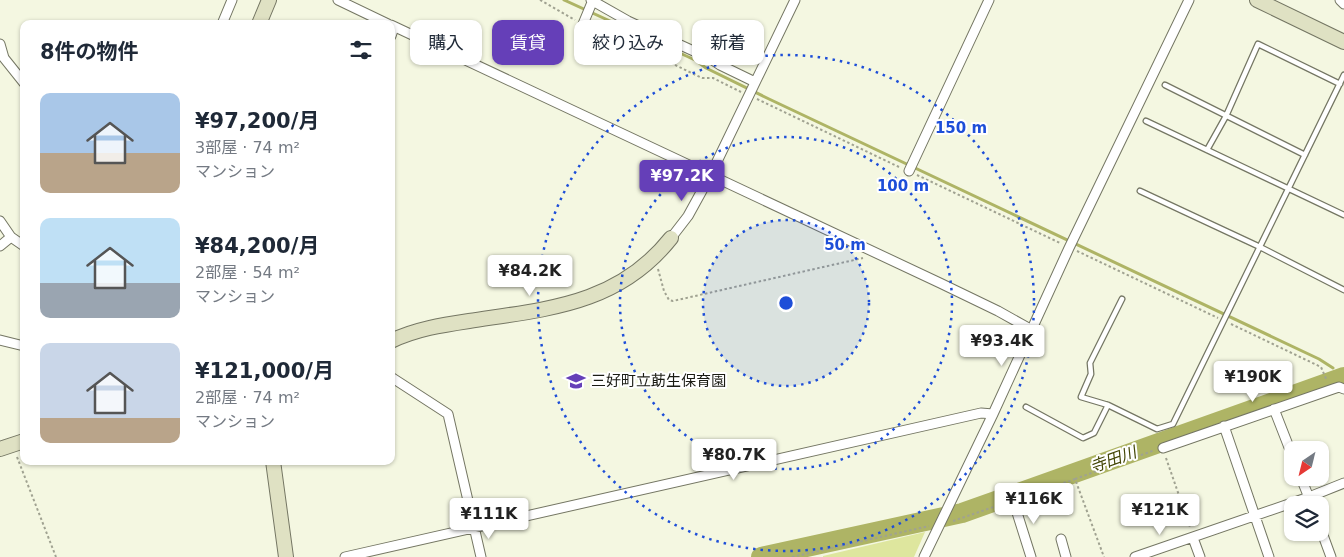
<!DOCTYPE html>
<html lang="ja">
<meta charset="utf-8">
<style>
:root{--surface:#fff;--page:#f6f6f7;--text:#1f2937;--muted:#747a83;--accent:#653fb8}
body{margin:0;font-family:"DejaVu Sans","Noto Sans JP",sans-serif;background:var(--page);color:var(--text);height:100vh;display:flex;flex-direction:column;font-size:19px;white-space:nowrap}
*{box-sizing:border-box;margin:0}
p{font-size:16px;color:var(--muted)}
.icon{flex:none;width:28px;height:28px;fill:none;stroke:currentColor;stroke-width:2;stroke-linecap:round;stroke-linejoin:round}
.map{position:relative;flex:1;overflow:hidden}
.details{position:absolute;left:20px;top:20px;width:375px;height:445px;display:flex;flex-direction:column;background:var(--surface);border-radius:10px;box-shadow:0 1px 4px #0004}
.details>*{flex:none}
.hud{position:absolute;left:410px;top:20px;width:475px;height:45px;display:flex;gap:10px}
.needle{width:32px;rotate:215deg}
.buttons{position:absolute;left:1284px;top:441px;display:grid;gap:10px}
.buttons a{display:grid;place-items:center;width:45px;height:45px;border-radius:10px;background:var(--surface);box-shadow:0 1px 4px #0004;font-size:25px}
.price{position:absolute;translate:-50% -42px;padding:0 11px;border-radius:5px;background:#fff;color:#222;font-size:16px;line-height:32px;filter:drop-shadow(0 1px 2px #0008)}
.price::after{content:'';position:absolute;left:50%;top:30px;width:15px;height:11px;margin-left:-8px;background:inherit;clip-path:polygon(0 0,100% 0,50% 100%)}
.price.selected{background:var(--accent);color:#fff}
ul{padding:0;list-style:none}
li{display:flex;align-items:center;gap:15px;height:125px;padding:0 20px}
li span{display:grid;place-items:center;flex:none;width:140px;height:100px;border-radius:10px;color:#555}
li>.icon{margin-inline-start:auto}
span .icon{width:60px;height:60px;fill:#fffc;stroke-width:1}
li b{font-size:21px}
h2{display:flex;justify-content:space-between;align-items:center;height:60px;padding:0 20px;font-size:21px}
.pill{padding:0 18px;border-radius:10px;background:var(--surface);box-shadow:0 1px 4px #0004;font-size:18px;line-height:45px}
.pill.selected{background:var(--accent);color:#fff}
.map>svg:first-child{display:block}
</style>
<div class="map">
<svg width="1344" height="557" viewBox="0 0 1344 557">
<rect width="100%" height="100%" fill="#f4f7e1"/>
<path fill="#dee69e" d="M925,532L914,557H823V556Z"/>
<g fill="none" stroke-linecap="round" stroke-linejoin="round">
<path stroke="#aeb465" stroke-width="3" d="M564,0L695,60L706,68L769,99L1319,359L1333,368"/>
<path stroke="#aeb465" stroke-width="20" d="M761,557L962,513L1344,377"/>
<g stroke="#747663" stroke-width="7">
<path id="lane" d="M1165,85L1305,155
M1146,121L1344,215
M1207,150L1226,116L1258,44L1340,84
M1140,191L1260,247L1344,290
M1108,405L1081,397L1091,374L1090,363L1122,299
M1026,407L1083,438L1094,433L1108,405L1157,429L1173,424L1344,75"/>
</g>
<g stroke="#747663" stroke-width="11">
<path id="street" d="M338,0L388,24
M591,0L628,21L711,59L720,65L755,82
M1340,0L1344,4
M222,24L232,0
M583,24L593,0
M391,25L940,283L998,311L1032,330
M391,36L394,27
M0,44L4,58L24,83
M909,171L989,0
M0,221L11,237L24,246
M671,238L688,216L710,176L795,0
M0,246L11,237
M0,340L24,346
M391,377L448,414L481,557
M1274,409L1292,455
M1224,426L1269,557
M1163,448L1333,389L1339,387L1344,389
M1301,478L1312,505
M1013,500L1031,557
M1320,527L1331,557
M1193,538L1200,557
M1061,539L1066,557
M345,557L981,413L993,414
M924,557L993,414L1069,248L1189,0
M1135,557L1309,497L1344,483"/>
</g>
<g stroke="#747663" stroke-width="16">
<path id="secondary" d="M1257,0L1344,42
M259,24L269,0
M391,341C416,329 442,325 469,321C547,309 618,305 671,238
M0,449L24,441
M273,461L286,557"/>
</g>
<path stroke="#a0a291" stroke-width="2" stroke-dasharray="2.5 2.5" stroke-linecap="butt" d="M540,0L575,20
M593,28L617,37L702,78H713L741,92
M757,99L899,167
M917,175L1060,243
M1077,251L1218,318
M658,269L664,291L669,300L673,301L863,258
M1231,324L1321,367L1327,381
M17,457L56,557
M1166,458L1190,527
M1075,479L1155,450
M1021,498L1075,479L1104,557
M953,521L1005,503
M792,557L929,526"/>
<use href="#lane" stroke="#fff" stroke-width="4.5"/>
<use href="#street" stroke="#fff" stroke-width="9"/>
<use href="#secondary" stroke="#dfe1c3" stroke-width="14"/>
</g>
<circle cx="786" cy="303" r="83" fill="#1d4ed8" fill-opacity=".12"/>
<g fill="none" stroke="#1d4ed8" stroke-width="2.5" stroke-dasharray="2.5 5">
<circle cx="786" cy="303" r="83"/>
<circle cx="786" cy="303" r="166"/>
<circle cx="786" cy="303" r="248"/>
</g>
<defs>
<g id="school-bare" transform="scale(1.5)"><path d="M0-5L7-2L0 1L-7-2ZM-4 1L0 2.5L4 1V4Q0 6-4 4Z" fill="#653fb8" stroke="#fff" stroke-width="2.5" paint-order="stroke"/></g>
</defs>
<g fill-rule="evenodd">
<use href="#school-bare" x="576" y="381"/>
</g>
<g text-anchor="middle" stroke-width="4" stroke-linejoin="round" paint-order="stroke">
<g font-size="15" fill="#1b1c14" stroke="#fff" text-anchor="start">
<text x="591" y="386">三好町立莇生保育園</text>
</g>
<g font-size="16" font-style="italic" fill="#434606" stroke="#fff">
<text transform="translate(1113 459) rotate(-20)" y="6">寺田川</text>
</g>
</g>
<circle cx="786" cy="303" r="8" fill="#1d4ed8" stroke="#fff" stroke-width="2.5"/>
<g font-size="15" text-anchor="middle" font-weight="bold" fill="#1d4ed8" stroke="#fff" stroke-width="4" stroke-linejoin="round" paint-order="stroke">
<text x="961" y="133">150 m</text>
<text x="903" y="191">100 m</text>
<text x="845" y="250">50 m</text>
</g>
</svg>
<div class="buttons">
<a><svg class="needle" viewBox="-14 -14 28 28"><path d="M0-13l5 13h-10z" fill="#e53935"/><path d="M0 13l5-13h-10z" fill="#747a83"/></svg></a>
<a><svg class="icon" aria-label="layers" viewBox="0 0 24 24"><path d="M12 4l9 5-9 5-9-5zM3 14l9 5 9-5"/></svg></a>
</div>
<b class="price selected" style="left:682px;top:202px">¥97.2K</b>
<b class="price" style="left:530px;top:297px">¥84.2K</b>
<b class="price" style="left:1002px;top:367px">¥93.4K</b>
<b class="price" style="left:1253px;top:403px">¥190K</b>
<b class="price" style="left:734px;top:481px">¥80.7K</b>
<b class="price" style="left:1034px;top:525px">¥116K</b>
<b class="price" style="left:1160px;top:536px">¥121K</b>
<b class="price" style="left:489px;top:540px">¥111K</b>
<div class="hud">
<a class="pill">購入</a>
<a class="pill selected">賃貸</a>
<a class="pill">絞り込み</a>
<a class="pill">新着</a>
</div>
<section class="details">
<h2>8件の物件<svg class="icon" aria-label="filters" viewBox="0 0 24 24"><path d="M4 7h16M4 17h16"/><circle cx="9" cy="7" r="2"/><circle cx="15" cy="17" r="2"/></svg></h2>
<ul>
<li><span style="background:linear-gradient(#a9c7e8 60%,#b9a48a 0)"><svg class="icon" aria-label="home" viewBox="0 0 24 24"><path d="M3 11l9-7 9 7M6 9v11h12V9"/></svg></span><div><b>¥97,200/月</b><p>3部屋 · 74 m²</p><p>マンション</p></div></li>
<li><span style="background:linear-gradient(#bfe0f5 65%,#9aa5b1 0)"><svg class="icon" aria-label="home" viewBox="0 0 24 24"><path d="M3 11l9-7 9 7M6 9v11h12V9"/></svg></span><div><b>¥84,200/月</b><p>2部屋 · 54 m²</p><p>マンション</p></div></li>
<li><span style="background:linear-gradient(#c9d6e8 75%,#b9a48a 0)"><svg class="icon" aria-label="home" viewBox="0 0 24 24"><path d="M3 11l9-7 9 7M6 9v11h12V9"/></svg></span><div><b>¥121,000/月</b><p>2部屋 · 74 m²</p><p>マンション</p></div></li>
</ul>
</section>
</div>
